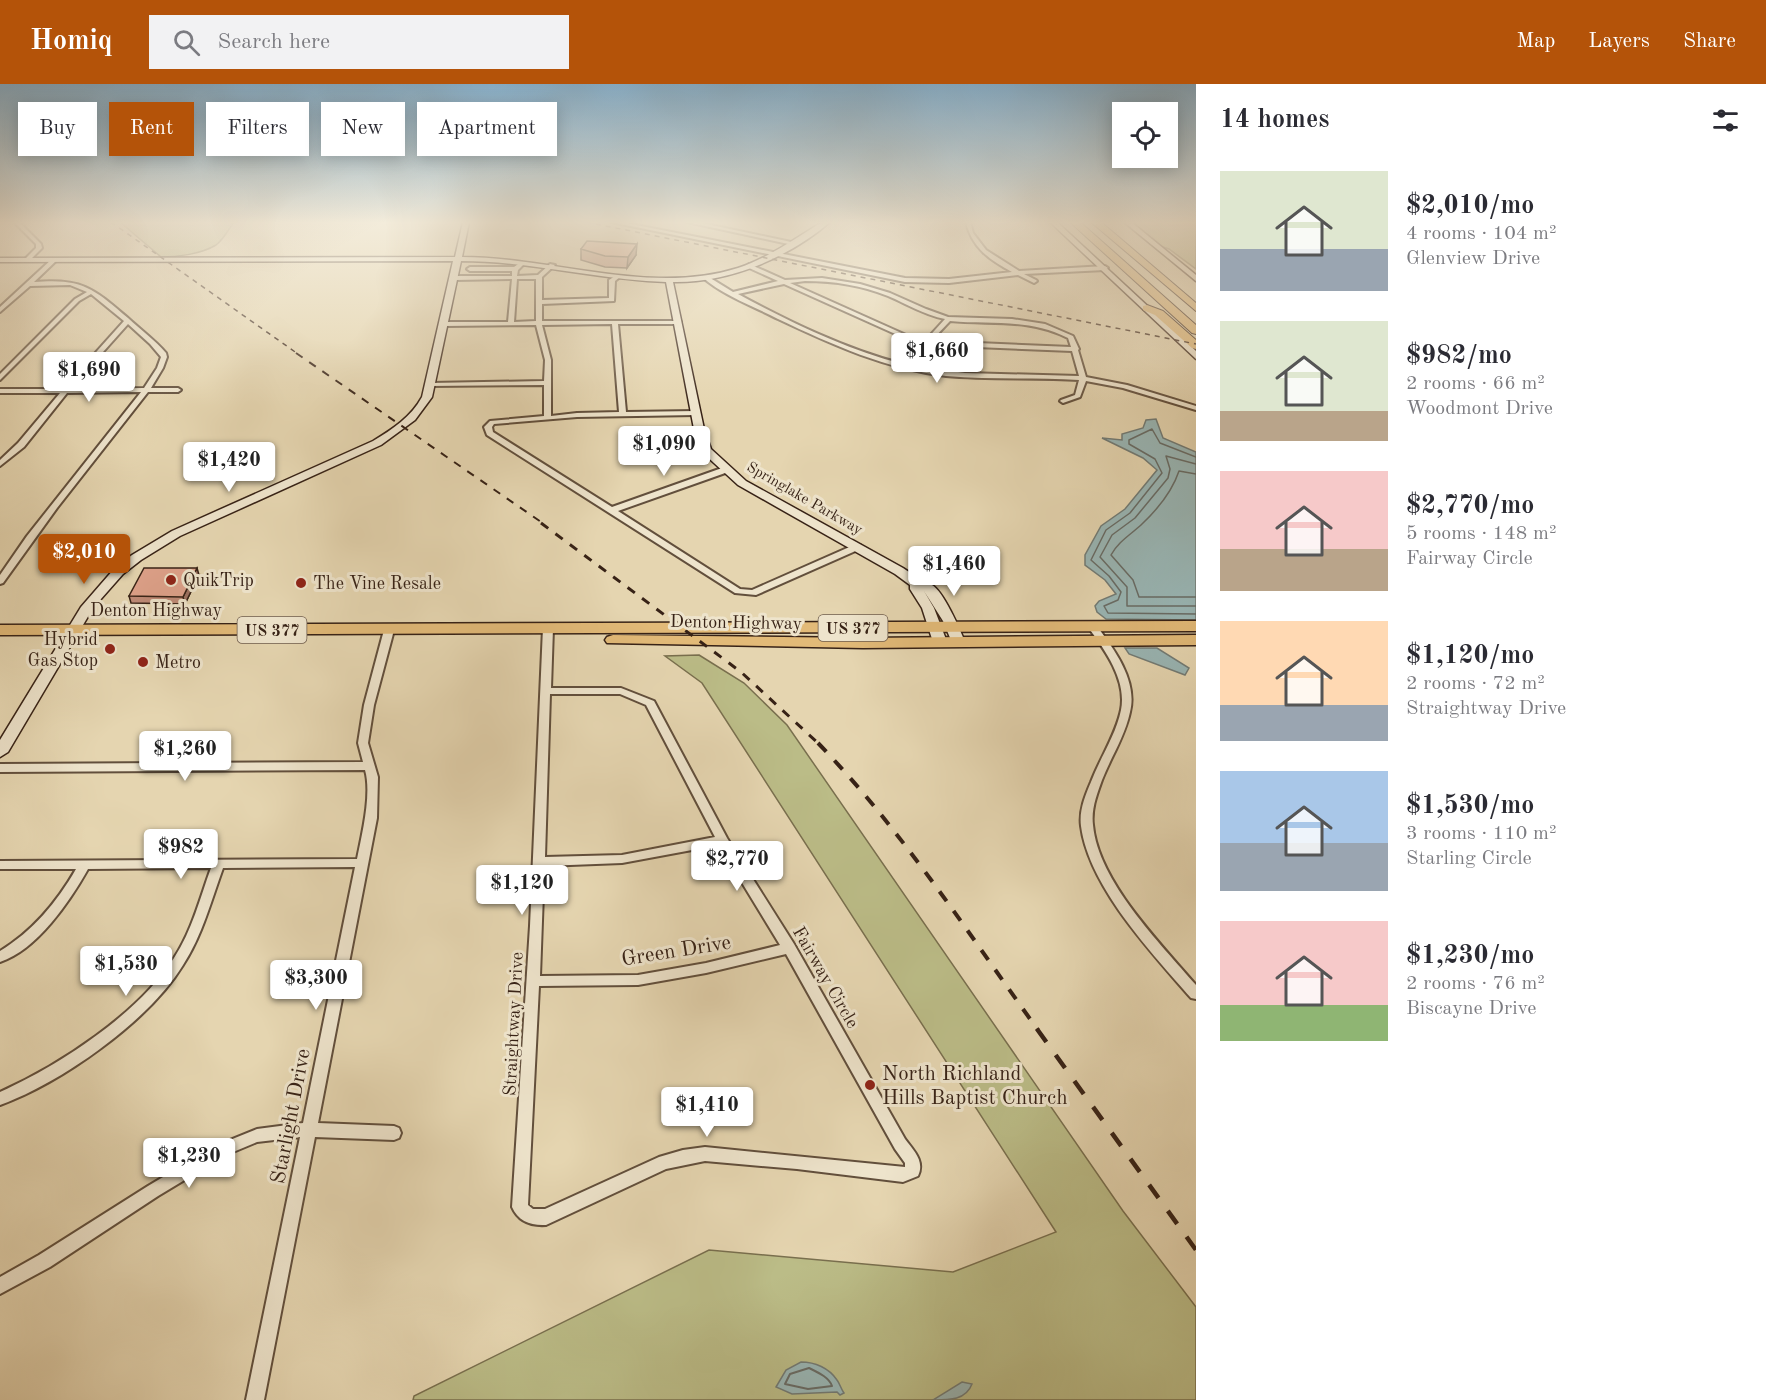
<!DOCTYPE html>
<meta charset="utf-8">
<style>
:root{--surface:#fff;--page:#f2f2f3;--text:#2b2b33;--muted:#7c7c81;--accent:#b45309}
body{margin:0;font-family:"Old Standard TT",serif;background:var(--page);color:var(--text);height:100vh;display:flex;flex-direction:column;font-size:22px;white-space:nowrap}
*{box-sizing:border-box;margin:0}
p{font-size:20px;color:var(--muted)}
.icon{flex:none;width:33px;height:33px;fill:none;stroke:currentColor;stroke-width:2;stroke-linecap:round;stroke-linejoin:round}
.map{position:relative;flex:1;overflow:hidden}
.sheet{display:flex;flex-direction:column;background:var(--surface);width:570px}
.sheet>*{flex:none}
.banner{position:absolute;left:18px;top:18px;width:570px;height:54px;display:flex;gap:12px}
.fabs{position:absolute;left:1112px;top:18px;display:grid;gap:12px}
.fabs a{display:grid;place-items:center;width:66px;height:66px;border-radius:0px;background:var(--surface);box-shadow:0 3px 15px #0003;font-size:30px}
.price{position:absolute;translate:-50% -51px;padding:0 14px;border-radius:6px;background:#fff;color:#222;font-size:20px;line-height:39px;filter:drop-shadow(0 2px 3px #0008)}
.price::after{content:'';position:absolute;left:50%;top:36px;width:18px;height:14px;margin-left:-9px;background:inherit;clip-path:polygon(0 0,100% 0,50% 100%)}
.price.current{background:var(--accent);color:#fff}
ul{padding:0;list-style:none}
li{display:flex;align-items:center;gap:18px;height:150px;padding:0 24px}
li span{display:grid;place-items:center;flex:none;width:168px;height:120px;border-radius:0px;color:#555}
li>.icon{margin-inline-start:auto}
span .icon{width:72px;height:72px;fill:#fffc;stroke-width:1}
li b{font-size:26px}
h2{display:flex;justify-content:space-between;align-items:center;height:72px;padding:0 24px;font-size:26px}
.tag{padding:0 21px;border-radius:0px;background:var(--surface);box-shadow:0 3px 15px #0003;font-size:21px;line-height:54px}
.tag.current{background:var(--accent);color:#fff}
header{display:flex;align-items:center;gap:36px;box-sizing:border-box;height:84px;padding:0 30px;background:var(--accent);color:#fff}
header strong{font-size:28px}
nav{display:flex;gap:33px;margin-inline-start:auto;font-size:21px}
.search{width:420px;height:54px;background:var(--page);display:flex;align-items:center;gap:15px;box-sizing:border-box;padding:0 21px;border-radius:0px;color:var(--muted);font-size:22px}
main{display:flex;flex:1;min-height:0}
.map>svg:first-child{display:block}
</style>
<header>
<strong>Homiq</strong>
<div class="search"><svg class="icon" aria-label="search" viewBox="0 0 24 24"><circle cx="10" cy="10" r="6"/><path d="M15 15l6 6"/></svg>Search here</div>
<nav><a>Map</a><a>Layers</a><a>Share</a></nav>
</header>
<main>
<div class="map">
<svg width="1196" height="1316" viewBox="0 0 1196 1316">
<rect width="100%" height="100%" fill="#e5d5b0"/>
<filter id="stains"><feTurbulence type="fractalNoise" baseFrequency=".00333" numOctaves="4"/><feColorMatrix values="0 0 0 0 .2 0 0 0 0 .09 0 0 0 0 .02 0 0 0 .5 -.17"/></filter>
<radialGradient id="worn" r=".72"><stop offset=".6" stop-color="#630" stop-opacity="0"/><stop offset="1" stop-color="#630" stop-opacity=".3"/></radialGradient>
<path fill="#bbbc87" stroke="#796f4e" stroke-width="1.5" d="M120,138H234C229,145 223,156 216,161C201,170 178,173 161,173Z
M1133,138H1196V185L1169,165L1160,162Z
M699,571L744,599L787,641L1123,1127L1196,1223V1316H413L414,1312L709,1166L953,1188L1056,1148L702,599L665,572Z"/>
<path fill="#99b6b5" stroke="#727b75" stroke-width="1.5" d="M1156,335L1163,354L1196,368V536L1106,535L1097,528L1095,522L1099,517L1116,510L1105,496L1085,481V471L1101,442L1125,425L1157,386L1143,374L1102,354L1122,356V350L1143,344L1146,336Z
M1125,564H1157L1189,584L1185,591L1129,570Z
M801,1278C815,1278 829,1284 837,1296C840,1300 841,1305 844,1309L840,1311L837,1308L792,1310L776,1303L786,1286Z
M962,1298L972,1300C966,1316 950,1316 933,1316Z"/>
<g fill="none" stroke-linecap="round" stroke-linejoin="round">
<path stroke="#686c66" stroke-width="1.5" d="M1196,373L1160,359L1152,345L1129,356V360L1155,375L1162,389L1130,429L1106,446L1091,476L1109,492L1121,508L1118,516L1104,522L1108,529L1196,530
M1196,380L1166,372L1170,385L1168,394L1135,434L1112,451L1100,473L1127,503V522H1196
M1196,390L1179,387C1172,408 1157,426 1141,441C1130,451 1118,458 1111,471L1133,496L1139,513H1196"/>
<path stroke="#686c66" stroke-width="2" d="M809,1284C817,1288 829,1293 832,1302L808,1305L785,1300L790,1290Z"/>
<g stroke="#624f3c" stroke-width="4">
<path id="street" d="M14,138H19L41,160L42,164L29,177L24,176L36,164V160Z
M611,138H621L905,194L949,195L1012,188C990,176 972,164 966,138H970L973,149L986,166L1019,187L1105,182L1108,184L1105,186L1024,190L1036,196L1037,197L1034,199L1018,191L949,199L905,198Z
M687,138H697L796,159L793,161Z
M52,175L57,176L34,198C82,194 93,204 128,234C141,246 155,256 166,269L167,273L163,284L151,304H178L181,306L178,308H148L57,424L3,499L0,500V491L27,452L141,308L67,309L24,363L0,382V376L18,359L60,309H0V305H63L124,237L91,210L79,217L0,296V290L75,215L87,208L70,201L30,202L0,228V223ZM128,240L150,260L161,273L157,284L144,304L70,305Z
M521,178L524,180L518,186L517,192L538,191L550,180L555,181L542,193V216L609,214V196L615,192L620,193L615,197L614,217L542,220V237H680L681,238L678,240H618L626,328L696,327L699,329L696,331L577,333L494,340L492,343L493,348L612,423L722,384H728V388L618,427L740,505L752,506L854,461H860V465L756,511L735,509L487,351L484,343L490,337L544,332V301L428,302L427,301L430,299L544,297L545,276L536,241L444,242L441,240L444,238H508L512,195L455,196L452,194L455,192H512V187H470L467,185L470,183H514ZM517,195H536V237L514,238ZM612,240L619,328L577,329L551,332V276L542,241Z
M749,180L785,196L822,194L860,200L890,209L926,225L948,233L1012,235L1045,240L1073,252L1079,265L1078,266L1086,293L1127,301L1196,322V326L1123,304L1086,297L1080,313L1063,319L1060,317L1061,316L1075,311L1079,296C1035,293 990,296 946,292C886,285 833,261 778,235C753,222 724,212 702,193L707,192L733,208L778,197L747,183ZM805,197C833,197 861,201 888,212C907,220 924,231 945,235L925,257L906,251L790,199ZM784,200L902,253L922,260L903,280C845,265 790,238 738,210ZM950,237C992,241 1029,234 1068,254L1071,263L931,257ZM928,261L1072,267L1079,292L965,289L909,281Z
M1093,540L1096,541C1114,565 1138,597 1130,628C1125,652 1111,673 1102,696C1097,710 1091,725 1093,741C1098,797 1160,859 1196,901V915L1191,914C1152,869 1089,803 1081,742C1079,727 1085,712 1091,698C1100,674 1116,651 1121,626C1127,596 1105,566 1088,543Z
M548,541L553,544L551,604H621L654,617L727,754L794,860L905,1055C914,1067 925,1077 918,1092L903,1098L797,1085L705,1077L666,1085L546,1141C531,1142 518,1137 512,1123L530,842L543,544ZM550,610H620L646,621L715,753L622,771L545,773ZM719,761L780,861L706,879L638,891L540,892L544,782L622,779ZM786,870L895,1065L905,1079V1083L705,1063L683,1066L659,1073L545,1125H533L528,1121L539,902L638,901L706,889Z
M389,543L394,546L374,621L368,659L378,693L377,734L318,1039L394,1042L399,1044L401,1049L399,1054L394,1056L315,1053L264,1316H246L300,1053L257,1058L226,1071L158,1112L50,1183L0,1210V1193L39,1171L148,1102L215,1062L257,1045L303,1039L355,783L223,784C211,817 202,852 183,881C149,937 61,999 0,1021V1008C60,981 138,930 174,874C192,847 200,814 211,784L88,785C70,817 37,866 0,878V867C33,847 57,818 76,785H0V777L357,775C362,750 372,710 365,686L0,688V680L363,678L358,659L364,621L384,546Z"/>
</g>
<g stroke="#372216" stroke-width="3">
<path id="secondary" d="M463,138H469L462,173C552,173 650,212 738,184C768,174 795,155 822,138H830C788,174 729,199 673,198L704,345L711,365L746,397L903,484C913,491 922,495 932,501C943,507 960,545 965,558L963,561H953L943,537L924,507L934,524L947,558L945,561H935L933,558L922,524L910,505V501L895,490L738,401L702,368L694,345L666,198C597,196 530,177 461,177L432,313L415,336L381,361L180,452L141,476L123,490L93,524L8,668L0,673V656L81,523L114,485L132,471L172,447L373,357C393,345 411,333 422,313L453,177L0,178V174L455,173Z
M1050,138H1057L1196,267V275Z
M1124,138H1131L1196,191V197Z"/>
</g>
<g stroke="#372216" stroke-width="3">
<path id="primary" d="M1196,537V547L0,551V541Z
M613,551L863,554L1196,551V561L863,564L607,559L605,556L607,553Z"/>
</g>
<g stroke="#372216" stroke-width="2">
<path id="highway" d="M1070,138H1080L1196,241V250L1192,249Z
M1091,138H1101L1196,219V227Z
M1147,221L1163,227L1196,256V265L1192,264L1155,231L1143,226V222Z"/>
</g>
<use href="#street" fill="#eee4cc" fill-rule="evenodd"/>
<use href="#secondary" fill="#eee4cc" fill-rule="evenodd"/>
<use href="#primary" fill="#e2ba78" fill-rule="evenodd"/>
<use href="#highway" fill="#e2ba78" fill-rule="evenodd"/>
<path stroke="#372216" stroke-width="1.5" stroke-dasharray="5 5" stroke-linecap="butt" d="M111,138L298,270
M586,138L1196,260"/>
<path stroke="#372216" stroke-width="2" stroke-dasharray="8 8" stroke-linecap="butt" d="M296,269L544,440"/>
<path stroke="#372216" stroke-width="3" stroke-dasharray="9 9" stroke-linecap="butt" d="M541,439L741,588L819,660"/>
<path stroke="#372216" stroke-width="4" stroke-dasharray="12 12" stroke-linecap="butt" d="M818,659C901,745 968,849 1038,946"/>
<path stroke="#372216" stroke-width="4.5" stroke-dasharray="16 16" stroke-linecap="butt" d="M1037,945L1196,1166"/>
</g>
<path fill="#c08b78" stroke="#372216" stroke-width="1.5" d="M581,165L636,171L627,184L605,183L581,176Z
M199,491L185,520L131,519L129,512Z"/>
<path fill="#9c7161" stroke="#372216" stroke-width="1.5" d="M637,160L636,171L627,184L628,173Z
M197,484L199,491L185,520L183,513Z"/>
<path fill="#dfa28b" stroke="#372216" stroke-width="1.5" d="M587,157L637,160L628,173L605,172L581,165Z
M144,484H197L183,513L129,512Z"/>
<linearGradient id="sky" x2="0" y2="1"><stop stop-color="#88b5d4"/><stop offset="0.43" stop-color="#f3ecdb"/><stop offset="1" stop-color="#f3ecdb" stop-opacity="0"/></linearGradient>
<rect width="1196" height="322" fill="url(#sky)"/>
<g fill="#8f2418" stroke="#eee4cc" stroke-width="2">
<circle cx="171" cy="496" r="6"/>
<circle cx="301" cy="499" r="6"/>
<circle cx="110" cy="565" r="6"/>
<circle cx="143" cy="578" r="6"/>
<circle cx="870" cy="1001" r="6"/>
</g>
<g text-anchor="middle" stroke-width="6" stroke-linejoin="round" paint-order="stroke">
<g font-size="15" fill="#372216" stroke="#eee4cc">
<text transform="translate(805 414) rotate(30)" y="5">Springlake Parkway</text>
</g>
<g fill="#eee4cc" stroke="#6e5c4d" stroke-width="1.5">
<rect x="818.5" y="531" width="69" height="26" rx="4.5"/>
<rect x="237.5" y="533" width="69" height="26" rx="4.5"/>
</g>
<g font-size="16" font-weight="bold" fill="#372216">
<text x="853" y="550">US 377</text>
<text x="272" y="552">US 377</text>
</g>
<g font-size="18" fill="#372216" stroke="#eee4cc" text-anchor="start">
<text x="183" y="502">QuikTrip</text>
<text x="313" y="505">The Vine Resale</text>
<text x="98" y="561" text-anchor="end">Hybrid<tspan x="98" dy="21">Gas Stop</tspan></text>
<text x="155" y="584">Metro</text>
</g>
<g font-size="18" fill="#372216" stroke="#eee4cc">
<text x="156" y="532">Denton Highway</text>
<text transform="translate(736 538) rotate(1)" y="6">Denton Highway</text>
<text transform="translate(826 893) rotate(60)" y="6">Fairway Circle</text>
<text transform="translate(513 940) rotate(-87)" y="6">Straightway Drive</text>
</g>
<g font-size="21" fill="#372216" stroke="#eee4cc">
<text transform="translate(676 866) rotate(-9)" y="7">Green Drive</text>
<text transform="translate(290 1032) rotate(-79)" y="7">Starlight Drive</text>
</g>
<g font-size="21" fill="#372216" stroke="#eee4cc" text-anchor="start">
<text x="882" y="996">North Richland<tspan x="882" dy="24">Hills Baptist Church</tspan></text>
</g>
</g>
<rect width="100%" height="100%" filter="url(#stains)"/>
<rect width="100%" height="100%" fill="url(#worn)"/>
</svg>
<div class="fabs">
<a><svg class="icon" aria-label="locate" viewBox="0 0 24 24"><circle cx="12" cy="12" r="6"/><path d="M12 2v4M12 18v4M2 12h4M18 12h4"/></svg></a>
</div>
<b class="price" style="left:937px;top:300px">$1,660</b>
<b class="price" style="left:89px;top:319px">$1,690</b>
<b class="price" style="left:664px;top:393px">$1,090</b>
<b class="price" style="left:229px;top:409px">$1,420</b>
<b class="price current" style="left:84px;top:501px">$2,010</b>
<b class="price" style="left:954px;top:513px">$1,460</b>
<b class="price" style="left:185px;top:698px">$1,260</b>
<b class="price" style="left:181px;top:796px">$982</b>
<b class="price" style="left:737px;top:808px">$2,770</b>
<b class="price" style="left:522px;top:832px">$1,120</b>
<b class="price" style="left:126px;top:913px">$1,530</b>
<b class="price" style="left:316px;top:927px">$3,300</b>
<b class="price" style="left:707px;top:1054px">$1,410</b>
<b class="price" style="left:189px;top:1105px">$1,230</b>
<div class="banner">
<a class="tag">Buy</a>
<a class="tag current">Rent</a>
<a class="tag">Filters</a>
<a class="tag">New</a>
<a class="tag">Apartment</a>
</div>
</div>
<section class="sheet">
<h2>14 homes<svg class="icon" aria-label="filters" viewBox="0 0 24 24"><path d="M4 7h16M4 17h16"/><circle cx="9" cy="7" r="2"/><circle cx="15" cy="17" r="2"/></svg></h2>
<ul>
<li><span style="background:linear-gradient(#dfe7d0 65%,#9aa5b1 0)"><svg class="icon" aria-label="home" viewBox="0 0 24 24"><path d="M3 11l9-7 9 7M6 9v11h12V9"/></svg></span><div><b>$2,010/mo</b><p>4 rooms · 104 m²</p><p>Glenview Drive</p></div></li>
<li><span style="background:linear-gradient(#dfe7d0 75%,#b9a48a 0)"><svg class="icon" aria-label="home" viewBox="0 0 24 24"><path d="M3 11l9-7 9 7M6 9v11h12V9"/></svg></span><div><b>$982/mo</b><p>2 rooms · 66 m²</p><p>Woodmont Drive</p></div></li>
<li><span style="background:linear-gradient(#f6c9c9 65%,#b9a48a 0)"><svg class="icon" aria-label="home" viewBox="0 0 24 24"><path d="M3 11l9-7 9 7M6 9v11h12V9"/></svg></span><div><b>$2,770/mo</b><p>5 rooms · 148 m²</p><p>Fairway Circle</p></div></li>
<li><span style="background:linear-gradient(#ffd9b3 70%,#9aa5b1 0)"><svg class="icon" aria-label="home" viewBox="0 0 24 24"><path d="M3 11l9-7 9 7M6 9v11h12V9"/></svg></span><div><b>$1,120/mo</b><p>2 rooms · 72 m²</p><p>Straightway Drive</p></div></li>
<li><span style="background:linear-gradient(#a9c7e8 60%,#9aa5b1 0)"><svg class="icon" aria-label="home" viewBox="0 0 24 24"><path d="M3 11l9-7 9 7M6 9v11h12V9"/></svg></span><div><b>$1,530/mo</b><p>3 rooms · 110 m²</p><p>Starling Circle</p></div></li>
<li><span style="background:linear-gradient(#f6c9c9 70%,#8fb573 0)"><svg class="icon" aria-label="home" viewBox="0 0 24 24"><path d="M3 11l9-7 9 7M6 9v11h12V9"/></svg></span><div><b>$1,230/mo</b><p>2 rooms · 76 m²</p><p>Biscayne Drive</p></div></li>
</ul>
</section>
</main>
